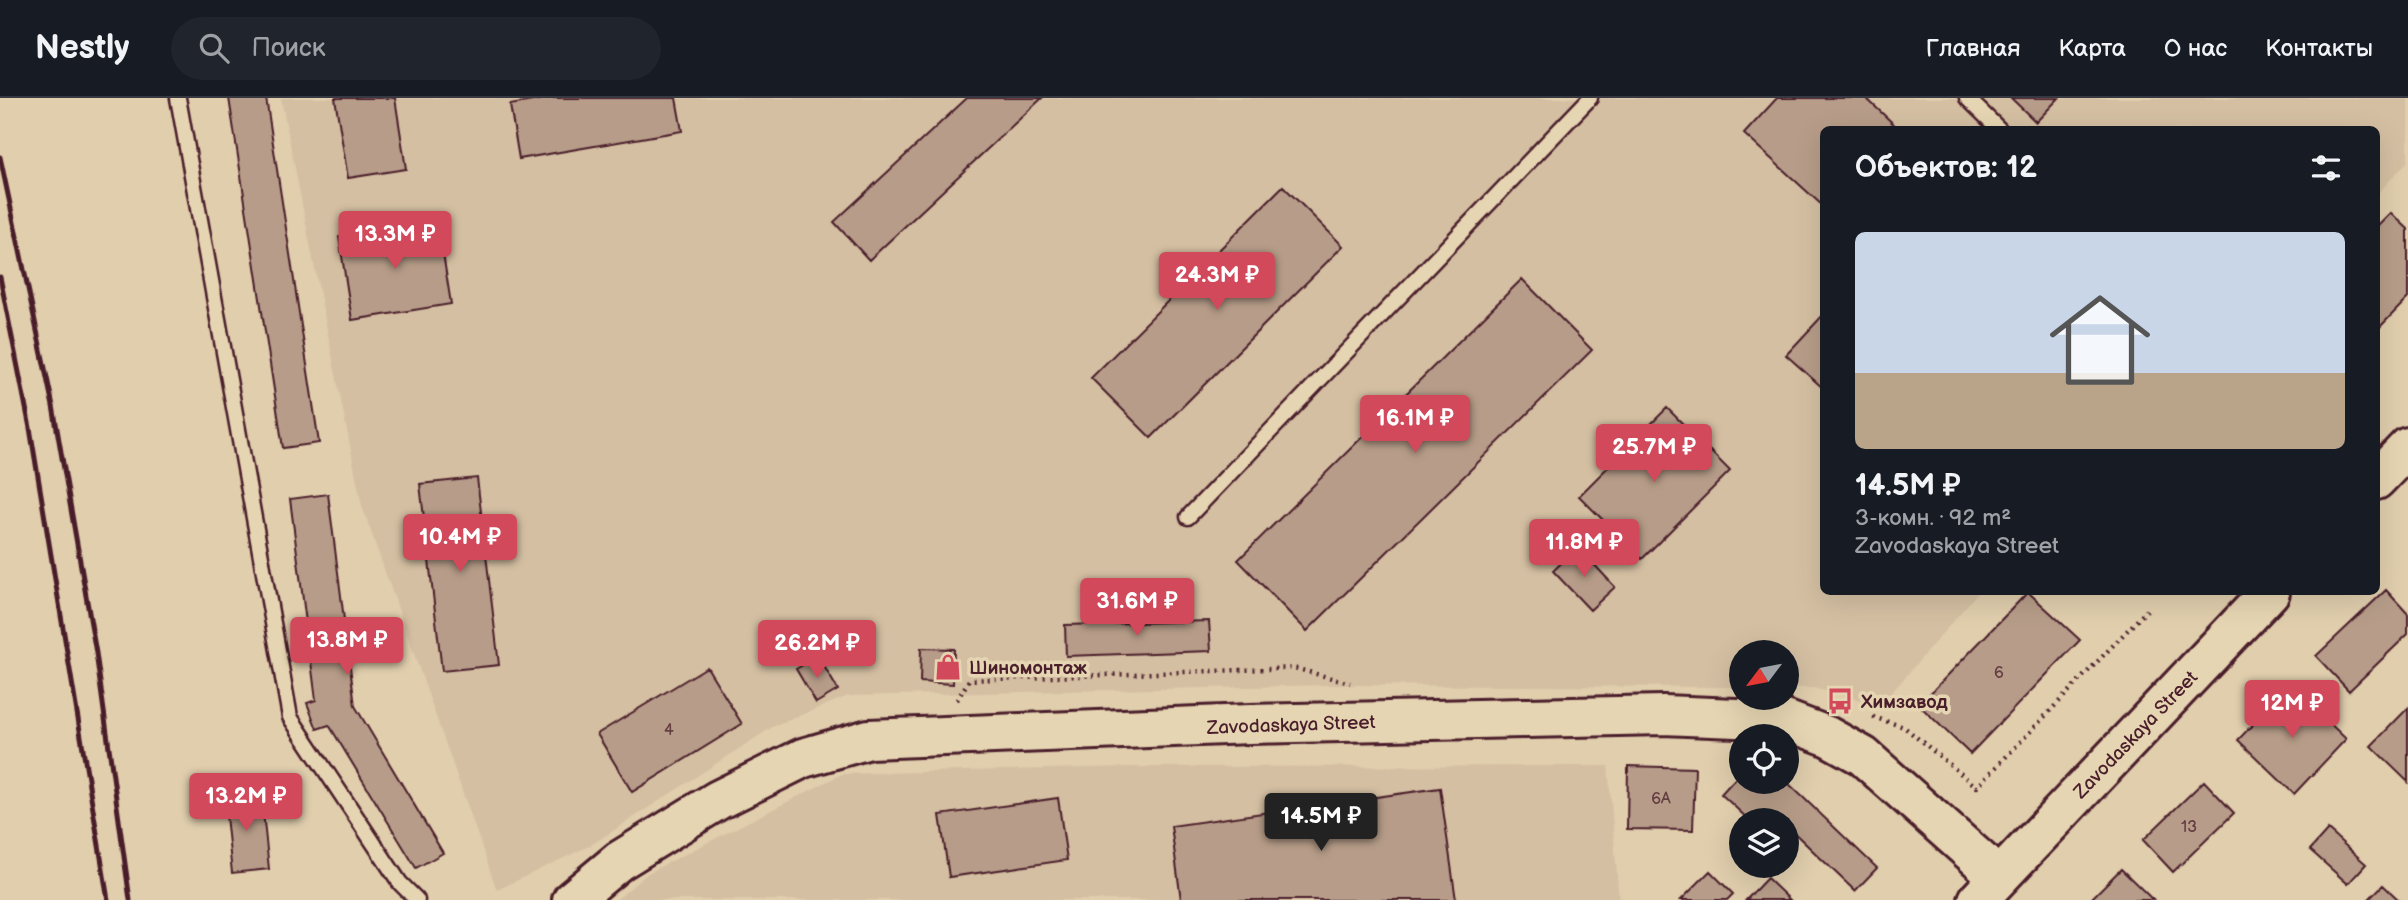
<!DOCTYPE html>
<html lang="ru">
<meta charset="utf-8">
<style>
:root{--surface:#171b24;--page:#20242c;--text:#f1f3f6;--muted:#9ea1a6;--line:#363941;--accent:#d1495b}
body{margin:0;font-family:"Balsamiq Sans",sans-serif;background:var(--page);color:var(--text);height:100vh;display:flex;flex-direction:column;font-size:26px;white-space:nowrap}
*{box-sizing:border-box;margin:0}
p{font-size:23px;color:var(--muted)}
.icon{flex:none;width:38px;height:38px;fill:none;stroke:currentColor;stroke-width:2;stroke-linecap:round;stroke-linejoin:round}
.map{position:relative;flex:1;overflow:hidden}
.details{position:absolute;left:1820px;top:28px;width:560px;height:469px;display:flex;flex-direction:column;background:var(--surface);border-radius:10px;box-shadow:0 7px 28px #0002}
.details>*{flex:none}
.needle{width:46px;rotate:238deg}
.tools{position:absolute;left:1729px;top:542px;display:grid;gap:14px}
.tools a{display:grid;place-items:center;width:70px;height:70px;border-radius:50%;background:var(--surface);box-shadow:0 7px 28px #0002;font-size:35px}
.price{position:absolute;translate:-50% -60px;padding:0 16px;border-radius:7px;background:var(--accent);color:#fff;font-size:23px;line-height:46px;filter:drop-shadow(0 2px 4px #0008)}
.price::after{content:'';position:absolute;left:50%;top:42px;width:21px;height:16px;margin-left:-10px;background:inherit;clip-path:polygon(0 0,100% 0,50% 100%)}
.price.active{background:#222;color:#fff}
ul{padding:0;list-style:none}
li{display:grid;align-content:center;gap:14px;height:371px;padding:0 35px}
li span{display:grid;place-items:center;height:217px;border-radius:10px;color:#555}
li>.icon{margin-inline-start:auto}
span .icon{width:126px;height:126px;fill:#fffc;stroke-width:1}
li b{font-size:30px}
h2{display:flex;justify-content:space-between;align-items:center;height:84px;padding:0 35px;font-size:30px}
header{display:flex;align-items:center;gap:42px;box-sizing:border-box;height:98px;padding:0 35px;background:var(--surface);border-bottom:2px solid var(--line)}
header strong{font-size:33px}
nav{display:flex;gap:38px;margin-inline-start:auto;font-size:24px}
.search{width:490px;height:63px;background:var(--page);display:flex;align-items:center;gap:18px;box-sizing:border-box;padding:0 24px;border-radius:38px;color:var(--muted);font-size:26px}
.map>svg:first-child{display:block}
</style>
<header>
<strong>Nestly</strong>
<div class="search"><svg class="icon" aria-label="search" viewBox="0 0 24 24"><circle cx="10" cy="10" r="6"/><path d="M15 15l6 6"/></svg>Поиск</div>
<nav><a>Главная</a><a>Карта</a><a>О нас</a><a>Контакты</a></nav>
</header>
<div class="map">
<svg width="2408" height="802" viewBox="0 0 2408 802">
<rect width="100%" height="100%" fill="#e0cead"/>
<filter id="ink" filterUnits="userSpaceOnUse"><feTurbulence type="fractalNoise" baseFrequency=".0143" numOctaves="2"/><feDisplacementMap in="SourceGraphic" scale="14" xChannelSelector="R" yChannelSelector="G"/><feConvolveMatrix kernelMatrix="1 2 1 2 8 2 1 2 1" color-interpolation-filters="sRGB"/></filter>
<g filter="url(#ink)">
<path fill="#d4bfa2" d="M281,0H2408V63L2377,96L2376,32H1824V494H1978L1881,607L1813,590H1787V555H1741V589L1330,587L848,598L774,628L591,747L497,792L362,408Z
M1608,668L1619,802H616L648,775L842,676L1129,669Z"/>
<path fill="#b79d89" stroke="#4a1f2b" stroke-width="2" d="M229,0H266L319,345L283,350Z
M335,0H395L406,71L348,80Z
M550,0H676L682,33L519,61L510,7Z
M967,0H1042L869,162L834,124Z
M1777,0H1866L1900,32H1824V109L1744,36Z
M2011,0H2059L2036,24Z
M1283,88L1343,148L1151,340L1091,280Z
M2391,115L2408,131V200L2376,233V130Z
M438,124L451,206L352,222L339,139Z
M1522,181L1592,252L1307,533L1238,462Z
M1824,216V291L1786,257Z
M1667,310L1730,373L1642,461L1579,398Z
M477,380L499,567L442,573L420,386Z
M328,396L355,608L443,755L416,770L329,627L317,631L307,605L316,602L290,401Z
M1578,449L1615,489L1590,512L1553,473Z
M2386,492L2408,516V536L2349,593L2316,558Z
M2028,494L2080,542L1970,656L1919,607Z
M1209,523L1211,553L1066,558L1065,527Z
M921,550L954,551L953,586L920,584Z
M818,558L838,592L816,605L796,571Z
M707,569L742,626L632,694L597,636Z
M2290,587L2346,641L2294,696L2238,642Z
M2408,610V684L2371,648Z
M1628,668L1695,670L1693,732L1627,731Z
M1741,674V684H1787L1877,770L1855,793L1787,728V723H1750L1721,696Z
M2204,683L2234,715L2173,774L2143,742Z
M1440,690L1456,802H1181L1171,728Z
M261,695L269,771L232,775L224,699Z
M1058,700L1067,762L949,779L940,717Z
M2328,732L2366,766L2348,786L2310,752Z
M2121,771L2153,802H2090Z
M1710,773L1733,796L1727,802H1681Z
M1767,780L1790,802H1746Z
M2383,787L2399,802H2368Z"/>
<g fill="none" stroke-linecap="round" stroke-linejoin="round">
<g stroke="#4a1f2b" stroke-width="19">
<path id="service" d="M178,0L290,619L400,785L417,802
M1967,0L2000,32
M1188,419L1590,0"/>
</g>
<g stroke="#4a1f2b" stroke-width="44">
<path id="secondary" d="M2376,382L2408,349
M572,802L619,763L718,702L803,660L869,641L1250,626L1663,617L1785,622L1827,638L1863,658L1999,779
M1978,802L2270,494"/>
</g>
<path stroke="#4a1f2b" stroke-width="4.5" stroke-dasharray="2 5" stroke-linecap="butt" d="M957,602L969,582L1294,570L1350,585
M1873,619L1904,629L1977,689L2147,512"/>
<use href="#service" stroke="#e6d5b2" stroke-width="14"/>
<use href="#secondary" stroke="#e6d5b2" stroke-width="38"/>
<path stroke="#4a1f2b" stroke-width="5" d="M0,59L53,308L96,555L130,802
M0,179L30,330L108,802"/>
</g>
</g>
<defs>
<g id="shop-bare" transform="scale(2.1)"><path d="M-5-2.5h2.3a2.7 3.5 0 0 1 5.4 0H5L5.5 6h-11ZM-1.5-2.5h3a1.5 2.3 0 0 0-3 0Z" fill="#d1495b" stroke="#e6d5b2" stroke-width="2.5" paint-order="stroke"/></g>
<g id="bus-bare" transform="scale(2.1)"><path d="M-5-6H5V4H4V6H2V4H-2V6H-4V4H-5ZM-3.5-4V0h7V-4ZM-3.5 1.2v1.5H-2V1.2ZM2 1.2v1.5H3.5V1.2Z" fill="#d1495b" stroke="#e6d5b2" stroke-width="2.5" paint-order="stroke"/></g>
</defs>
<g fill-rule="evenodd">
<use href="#shop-bare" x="948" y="569"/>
<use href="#bus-bare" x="1840" y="603"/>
</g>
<g text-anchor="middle" stroke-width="7" stroke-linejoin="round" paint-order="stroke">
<g font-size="16" fill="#653e42">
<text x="1999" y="580">6</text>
<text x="669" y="637">4</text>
<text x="1661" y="706">6А</text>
<text x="2189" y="734">13</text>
</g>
<g font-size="19" font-weight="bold" fill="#4a1f2b" stroke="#e6d5b2" text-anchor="start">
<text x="969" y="576">Шиномонтаж</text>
<text x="1861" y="610">Химзавод</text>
</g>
<g font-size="19" fill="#4a1f2b" stroke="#e6d5b2">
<text transform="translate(1291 626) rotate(-2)" y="7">Zavodaskaya Street</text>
<text transform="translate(2135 636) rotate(-46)" y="7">Zavodaskaya Street</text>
</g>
</g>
</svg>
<div class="tools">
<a><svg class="needle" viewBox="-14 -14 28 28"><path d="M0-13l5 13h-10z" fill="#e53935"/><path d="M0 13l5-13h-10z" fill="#9ea1a6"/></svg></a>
<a><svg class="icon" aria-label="locate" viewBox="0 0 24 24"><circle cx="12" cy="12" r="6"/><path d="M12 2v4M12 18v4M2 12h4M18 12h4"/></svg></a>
<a><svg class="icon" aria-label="layers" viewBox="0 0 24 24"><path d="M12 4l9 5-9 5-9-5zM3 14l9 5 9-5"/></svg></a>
</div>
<b class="price" style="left:395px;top:173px">13.3M ₽</b>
<b class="price" style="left:1217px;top:214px">24.3M ₽</b>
<b class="price" style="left:1415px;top:357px">16.1M ₽</b>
<b class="price" style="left:1654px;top:386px">25.7M ₽</b>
<b class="price" style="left:460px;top:476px">10.4M ₽</b>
<b class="price" style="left:1584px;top:481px">11.8M ₽</b>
<b class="price" style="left:1137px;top:540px">31.6M ₽</b>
<b class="price" style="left:347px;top:579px">13.8M ₽</b>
<b class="price" style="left:817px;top:582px">26.2M ₽</b>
<b class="price" style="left:2292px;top:642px">12M ₽</b>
<b class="price" style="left:246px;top:735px">13.2M ₽</b>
<b class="price active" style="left:1321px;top:755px">14.5M ₽</b>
<section class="details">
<h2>Объектов: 12<svg class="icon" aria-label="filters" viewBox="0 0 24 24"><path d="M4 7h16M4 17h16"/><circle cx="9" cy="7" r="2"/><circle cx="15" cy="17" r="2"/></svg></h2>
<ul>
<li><span style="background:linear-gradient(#c9d6e8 65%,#b9a48a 0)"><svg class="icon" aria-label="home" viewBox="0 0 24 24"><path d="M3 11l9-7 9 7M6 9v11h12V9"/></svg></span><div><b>14.5M ₽</b><p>3-комн. · 92 m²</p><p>Zavodaskaya Street</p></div></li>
</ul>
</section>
</div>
